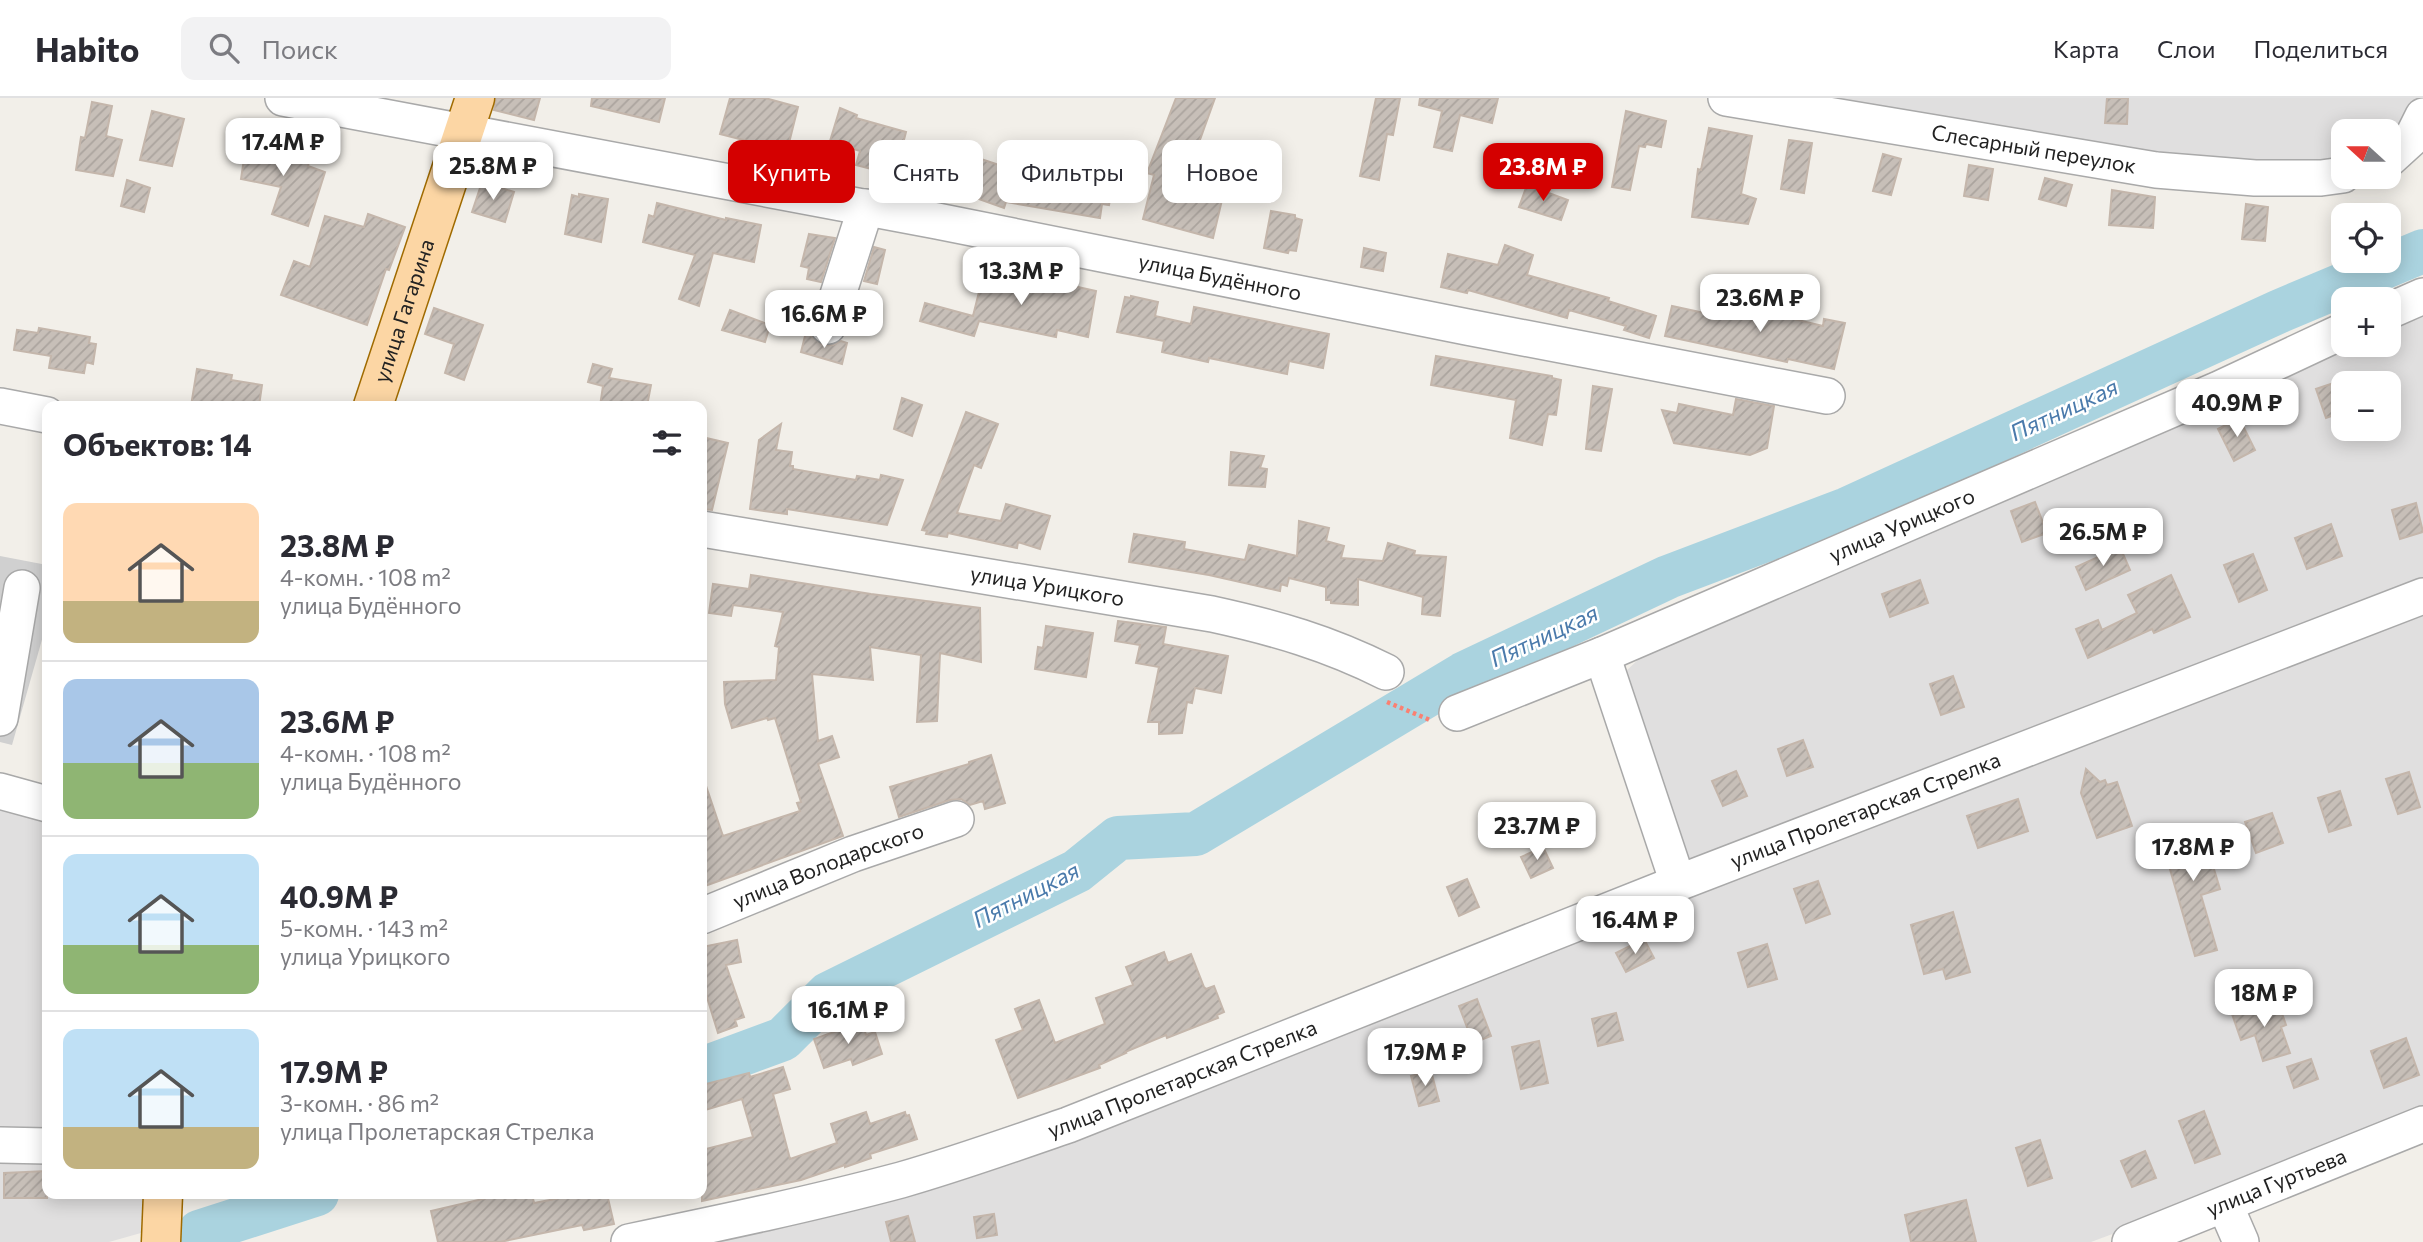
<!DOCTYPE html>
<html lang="ru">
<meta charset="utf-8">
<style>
:root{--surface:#fff;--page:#f2f2f3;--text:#2b2b33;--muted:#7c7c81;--line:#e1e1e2;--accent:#d40000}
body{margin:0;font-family:Commissioner,sans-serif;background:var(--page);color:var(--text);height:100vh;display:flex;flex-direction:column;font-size:26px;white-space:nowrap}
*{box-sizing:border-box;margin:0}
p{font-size:23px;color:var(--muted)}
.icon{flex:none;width:38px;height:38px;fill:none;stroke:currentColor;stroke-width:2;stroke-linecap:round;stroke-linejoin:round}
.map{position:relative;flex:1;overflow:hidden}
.side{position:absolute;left:42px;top:303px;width:665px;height:798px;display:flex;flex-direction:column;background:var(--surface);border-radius:14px;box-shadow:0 4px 18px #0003}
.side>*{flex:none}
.hud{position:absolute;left:728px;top:42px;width:665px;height:63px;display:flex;gap:14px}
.needle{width:46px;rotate:291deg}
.controls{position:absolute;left:2331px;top:21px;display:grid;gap:14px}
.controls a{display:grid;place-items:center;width:70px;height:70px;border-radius:14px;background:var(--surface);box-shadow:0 4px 18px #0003;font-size:35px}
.price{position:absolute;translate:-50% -60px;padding:0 16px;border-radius:14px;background:#fff;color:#222;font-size:23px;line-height:46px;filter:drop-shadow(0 2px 4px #0008)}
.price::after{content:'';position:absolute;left:50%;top:42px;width:21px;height:16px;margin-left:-10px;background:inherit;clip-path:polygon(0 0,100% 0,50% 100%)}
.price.selected{background:var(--accent);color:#fff}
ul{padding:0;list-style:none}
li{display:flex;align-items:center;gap:21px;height:175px;padding:0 21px}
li+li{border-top:2px solid var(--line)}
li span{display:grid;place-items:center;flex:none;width:196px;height:140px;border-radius:14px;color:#555}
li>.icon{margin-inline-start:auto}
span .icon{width:84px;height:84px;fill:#fffc;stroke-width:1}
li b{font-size:30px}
h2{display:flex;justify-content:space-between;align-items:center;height:84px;padding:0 21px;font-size:30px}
.chip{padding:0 24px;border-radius:14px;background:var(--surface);box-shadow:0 4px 18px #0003;font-size:24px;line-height:63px}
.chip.selected{background:var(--accent);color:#fff}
header{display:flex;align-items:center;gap:42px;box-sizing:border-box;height:98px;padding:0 35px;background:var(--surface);border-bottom:2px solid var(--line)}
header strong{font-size:33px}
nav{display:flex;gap:38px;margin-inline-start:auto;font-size:24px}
.search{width:490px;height:63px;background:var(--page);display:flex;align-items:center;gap:18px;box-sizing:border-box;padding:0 24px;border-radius:14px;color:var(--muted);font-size:26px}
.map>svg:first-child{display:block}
</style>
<header>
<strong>Habito</strong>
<div class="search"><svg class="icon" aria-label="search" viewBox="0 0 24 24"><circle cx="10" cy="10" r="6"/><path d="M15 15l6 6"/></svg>Поиск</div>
<nav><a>Карта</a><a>Слои</a><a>Поделиться</a></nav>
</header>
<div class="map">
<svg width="2423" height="1144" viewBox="0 0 2423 1144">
<defs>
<pattern id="building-hatch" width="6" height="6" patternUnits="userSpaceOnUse" patternTransform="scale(1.75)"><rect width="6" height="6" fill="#c7bfb8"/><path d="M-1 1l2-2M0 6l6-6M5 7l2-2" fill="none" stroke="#aba49e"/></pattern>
</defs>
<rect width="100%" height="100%" fill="#f2efe9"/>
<path fill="#e0dfdf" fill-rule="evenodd" d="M1773,0H2419L2413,22L2389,52V33H2343V67H2167Z
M2423,208V484L1692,764L1683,762L1622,589L1627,572L1652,549L2343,247H2389V221ZM2343,285H2389V331H2343Z
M2423,508V1010L2185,1109L2091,1144H683L797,1121Z
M0,704L47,717V1039L0,1037Z
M0,1054L47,1056V1096H146L148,1133L109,1144H0Z"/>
<path fill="#d0d0d0" d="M0,458L47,467V524L12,647L0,644Z"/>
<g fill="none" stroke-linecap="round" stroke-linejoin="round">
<path stroke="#aad3df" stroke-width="44" d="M702,971L783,941L828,896L1077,773L1118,740L1196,736L1463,576L1668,479L1847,411L2280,213L2423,153
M199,1134L317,1096"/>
</g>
<path fill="url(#building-hatch)" stroke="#c4b6ab" stroke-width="2" d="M496,0H540L534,22L494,12Z
M592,0H665L659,24L591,8Z
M730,0H765L798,9L787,53L720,36Z
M1176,0H1215L1192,64L1211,68L1204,97L1222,102L1213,140L1143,121L1154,77L1147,75Z
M1376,0H1400L1393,37L1387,36L1379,82L1360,78Z
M1420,0H1498L1492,25L1460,17L1452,53L1434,49L1442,13L1419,7Z
M2107,0H2128L2127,26L2105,25Z
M92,4L112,8L106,38L122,42L113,78L76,72L81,39L85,40Z
M840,10L857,17L856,20L906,34L895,77L856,67L860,53L830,43Z
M152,13L184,21L172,68L140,62Z
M1626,13L1666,23L1661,49L1646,46L1645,49L1639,48L1630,92L1612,89Z
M1709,30L1752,38L1741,96L1756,101L1748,126L1692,119L1698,71L1701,72Z
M248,34L277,40L274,52L309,64L308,68L325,74L308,128L272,116L281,89L241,81Z
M1789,42L1812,45L1804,95L1781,91Z
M1883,56L1901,61L1891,97L1873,93Z
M969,57L1017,73L1021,62L1086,73L1087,68L1115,73L1109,107L1102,106L1100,120L1006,104L1004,110L956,93Z
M1969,67L1993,71L1988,102L1964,98Z
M2045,80L2072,87L2066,108L2039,101Z
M127,82L150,90L144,114L121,108Z
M482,84L514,94L505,124L472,114Z
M1527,87L1568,102L1561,122L1519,109Z
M2112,92L2155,99L2153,130L2109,127Z
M579,96L608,101L601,144L565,136L572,97L579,99Z
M657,105L726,122V120L761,127L754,164L713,155L699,208L679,201L695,157L643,144L649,117L654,119Z
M2246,106L2268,109L2265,143L2242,141Z
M1271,113L1295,117V120L1302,122L1296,153L1289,152L1288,155L1264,150Z
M368,116L405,129L389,172L386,171L367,227L281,197L294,163L310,169L325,118L364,129Z
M809,136L835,140L821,184L807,181L809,170L801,168Z
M1505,147L1533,157L1527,177L1609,200L1608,203L1656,218L1649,240L1624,232L1626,228L1569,212L1567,220L1468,192L1467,195L1441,189L1448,156L1498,167Z
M874,149L885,152L877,186L864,183Z
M1364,150L1386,155L1383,173L1361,169Z
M985,170L1032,183L1033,179L1096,193L1088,239L1057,232L1056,239L979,223L974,238L920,223L925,205L973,218Z
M1131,198L1158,204L1155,218L1191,226L1194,209L1329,236L1323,270L1289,263L1287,276L1209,260L1208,264L1162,254L1164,243L1117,234L1125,199L1131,200Z
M1726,205L1823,228L1824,221L1845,225L1834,271L1788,261L1787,264L1665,238L1672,208L1718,218L1719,215L1723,216Z
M434,210L483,227L464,282L445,275L454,246L425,236Z
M730,212L770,227L765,244L722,232Z
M39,230L90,239L89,245L96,246L93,266L86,264L84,275L49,270L51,258L14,252L17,232L38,235Z
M806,234L823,247H833L841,243L847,245L842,266L801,254Z
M1436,258L1552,278V280L1561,282L1556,317L1548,316L1542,347L1510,340L1516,302L1431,287Z
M593,266L612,271L609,280L651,287L647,308H600L603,288L588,284Z
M197,271L232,277L231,282L262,287L259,308H191Z
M2343,282V314L2326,320L2316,291Z
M1593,288L1612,291L1601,353L1586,351Z
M902,300L922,307L912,338L894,331Z
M1736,301L1774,308L1767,350L1750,357L1674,345L1662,312L1677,315L1679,306L1733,317Z
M966,314L998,326L981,370L974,367L957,415L1001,423L1006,406L1050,418L1040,451L1018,444L1017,450L948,435L947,439L926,436L927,433L922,432Z
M2239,320L2255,352L2234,363L2218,331Z
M781,326L776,352L792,354L790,368H793V371L856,382L857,378L880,382L881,377L903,382L887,427L787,411V416L750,411L759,342Z
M702,339L728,345L712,412L702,411Z
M1231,354L1264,358L1260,370L1267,371L1265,389L1229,387Z
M2035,404L2047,435L2022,444L2011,413Z
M2416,405L2423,434L2400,441L2392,412Z
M1299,423L1329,430L1326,443L1344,448L1341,460L1383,463L1388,445L1415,453L1414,457L1446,459L1440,518L1422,516L1423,499L1358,481V507L1331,505V502H1326V489L1289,480L1287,488L1281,486L1280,493L1209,477L1129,464L1134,436L1185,444L1184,451L1245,462L1249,447L1297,458Z
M2331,426L2342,458L2307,471L2295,440Z
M2120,449L2130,472L2086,492L2076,469Z
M2253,456L2267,492L2239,504L2224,467Z
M751,477L871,496L980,510L981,564L940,555L937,623L917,624L921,557L870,549L873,582L812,576L818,643L832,638L839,659L818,666L843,738L702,789V686L705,685L723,738L800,713L797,705L801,704L775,620L768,622L767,620L732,630L725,606L724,584L776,582L779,549L775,548L783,514L733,507L731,518L709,515L713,486L749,491Z
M2171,477L2190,519L2154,535L2152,531L2088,560L2076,531L2098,522L2102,532L2137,515L2128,497Z
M1920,482L1928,505L1890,519L1882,496Z
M1118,523L1166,529L1163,546L1228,558L1221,595L1195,590L1192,605L1187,604L1182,635L1159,636V624H1148L1159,569L1136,565L1140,547L1115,543Z
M1046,528L1093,535L1086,579L1035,571L1038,549L1043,550Z
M1953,578L1964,609L1941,617L1930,586Z
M1803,642L1813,669L1787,678L1778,651Z
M991,657L1005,705L985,711L983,703L970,707L961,701L950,702L899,719L890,689L969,666V664Z
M2086,671L2100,684L2105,682L2107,687L2117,684L2132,728L2097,740L2081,695Z
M1736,673L1747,698L1723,708L1712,683Z
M2409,674L2420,709L2398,716L2386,681Z
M2340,693L2351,727L2329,734L2318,700Z
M2018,701L2028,733L1978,750L1967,718Z
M2272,715L2283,745L2256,755L2245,724Z
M2201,728L2220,791L2201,797L2217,852L2195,858L2161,740Z
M1543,749L1553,770L1531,780L1521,759Z
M1467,781L1479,809L1459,818L1447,789Z
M1818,783L1830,816L1806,825L1794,791Z
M1953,814L1970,874L1946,881L1943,871L1924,876L1911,827Z
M1644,841L1654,860L1626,874L1616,855Z
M737,842L741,864L726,867L744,919L735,922L737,928L718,935L702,883V849Z
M1767,846L1777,881L1748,889L1738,855Z
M1164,854L1168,865L1191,856L1204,889L1206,891L1214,888L1224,914L1217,917L1218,920L1167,940L1166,937L1125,954L1126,955L1099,967L1100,970L1018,1000L996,942L1023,932L1015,911L1039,902L1055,945L1105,926L1096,900L1133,887L1126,869Z
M1477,901L1491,938L1473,945L1459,908Z
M2277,901L2286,927L2281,929L2290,955L2263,963L2255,937L2241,942L2232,916Z
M1616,915L1623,942L1598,948L1592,921Z
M862,924L866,937L875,934L882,956L853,967L851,961L824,970L814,941Z
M2406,940L2419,977L2384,990L2371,953Z
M1539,943L1548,985L1521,991L1512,949Z
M2311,961L2318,981L2294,990L2287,969Z
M783,969L790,991L773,996L790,1061L837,1045L831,1026L866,1014L870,1026L905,1014L906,1018L909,1017L917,1041L870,1056L871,1060L845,1069V1067L801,1082L702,1103V1052L753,1039L742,1001L702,1013V987L749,975L750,979Z
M1431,973L1439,1003L1419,1008L1411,978Z
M2204,1013L2220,1056L2195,1065L2179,1023Z
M2040,1042L2052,1080L2028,1088L2016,1050Z
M2145,1053L2156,1080L2132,1089L2121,1063Z
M47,1073V1100H4V1075Z
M504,1096H532L534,1105L581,1096H607L614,1126L584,1132L582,1127L500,1144H438L431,1113Z
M1966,1102L1976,1144H1911L1905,1117Z
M994,1116L997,1137L977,1140L974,1119Z
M908,1118L915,1144H891L886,1124Z"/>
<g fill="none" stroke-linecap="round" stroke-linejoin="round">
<g stroke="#a9a9a9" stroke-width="38">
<g id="minor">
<path id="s1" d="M283,0L937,123L1467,229L1827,298"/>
<path id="s2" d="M1726,0L2156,72L2255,80H2321L2343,77"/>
<path d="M2389,61L2412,40L2423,18"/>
<path d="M2389,213L2423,198"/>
<path d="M828,228L866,109"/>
<path d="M0,308L47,317"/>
<path id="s3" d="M702,431L1212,516C1276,530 1328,545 1386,574"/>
<path d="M1602,557L1678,785"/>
<path id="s4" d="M1457,615L1602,557L2219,291L2343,233"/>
<path d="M0,620L22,490"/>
<path d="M0,693L47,706"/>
<path id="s5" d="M702,818L853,756L956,721"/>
<path d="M0,1047L47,1048"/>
<path d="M2225,1107L2241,1144"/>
<path id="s6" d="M629,1144C720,1125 811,1106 901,1082C957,1066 1013,1046 1068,1027L1678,785L2423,498"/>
<path id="s7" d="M2130,1144L2423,1026"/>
</g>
</g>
<g stroke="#a06b00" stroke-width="41">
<g id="major">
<path id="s8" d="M373,308L475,0"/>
<path d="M161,1144L163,1096"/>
</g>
</g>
<path stroke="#fa8072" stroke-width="4.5" stroke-dasharray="3.5 3.5" stroke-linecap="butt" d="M1387,604L1430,622"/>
<use href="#minor" stroke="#fff" stroke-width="35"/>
<use href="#major" stroke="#fcd6a4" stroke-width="38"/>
</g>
<g text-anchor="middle" stroke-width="5" stroke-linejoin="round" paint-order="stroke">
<g font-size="21" fill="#222" stroke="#fff">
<text dy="7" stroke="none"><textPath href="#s2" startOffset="312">Слесарный переулок</textPath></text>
<text dy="7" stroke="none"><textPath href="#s1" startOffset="954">улица Будённого</textPath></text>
<text dy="7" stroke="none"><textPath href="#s8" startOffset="100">улица Гагарина</textPath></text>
<text dy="7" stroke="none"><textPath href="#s4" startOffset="483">улица Урицкого</textPath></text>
<text dy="7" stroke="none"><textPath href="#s3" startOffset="350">улица Урицкого</textPath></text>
<text dy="7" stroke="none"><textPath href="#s6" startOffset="1312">улица Пролетарская Стрелка</textPath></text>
<text dy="7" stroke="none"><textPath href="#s5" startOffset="136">улица Володарского</textPath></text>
<text dy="7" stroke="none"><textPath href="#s6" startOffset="578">улица Пролетарская Стрелка</textPath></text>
<text dy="7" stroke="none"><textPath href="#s7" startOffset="158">улица Гуртьева</textPath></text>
</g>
<g font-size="23" font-style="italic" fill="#4a7aab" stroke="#fff">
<text transform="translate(2064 312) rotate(-25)" y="8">Пятницкая</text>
<text transform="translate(1544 538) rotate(-25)" y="8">Пятницкая</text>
<text transform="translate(1026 797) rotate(-27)" y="8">Пятницкая</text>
</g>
</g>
</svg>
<div class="controls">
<a><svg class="needle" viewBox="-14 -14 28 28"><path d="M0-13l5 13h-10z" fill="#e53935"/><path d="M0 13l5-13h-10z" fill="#7c7c81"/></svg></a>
<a><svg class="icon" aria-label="locate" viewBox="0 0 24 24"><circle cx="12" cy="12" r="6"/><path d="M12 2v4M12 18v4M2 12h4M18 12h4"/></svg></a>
<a>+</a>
<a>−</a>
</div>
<b class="price" style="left:283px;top:80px">17.4M ₽</b>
<b class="price" style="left:493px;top:104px">25.8M ₽</b>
<b class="price selected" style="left:1543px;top:105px">23.8M ₽</b>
<b class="price" style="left:1021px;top:209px">13.3M ₽</b>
<b class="price" style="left:1760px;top:236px">23.6M ₽</b>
<b class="price" style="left:824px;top:252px">16.6M ₽</b>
<b class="price" style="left:2237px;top:341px">40.9M ₽</b>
<b class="price" style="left:2103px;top:470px">26.5M ₽</b>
<b class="price" style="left:1537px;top:764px">23.7M ₽</b>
<b class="price" style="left:2193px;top:785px">17.8M ₽</b>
<b class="price" style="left:1635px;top:858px">16.4M ₽</b>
<b class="price" style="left:2264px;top:931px">18M ₽</b>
<b class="price" style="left:848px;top:948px">16.1M ₽</b>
<b class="price" style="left:1425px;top:990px">17.9M ₽</b>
<div class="hud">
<a class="chip selected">Купить</a>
<a class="chip">Снять</a>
<a class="chip">Фильтры</a>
<a class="chip">Новое</a>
</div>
<section class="side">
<h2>Объектов: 14<svg class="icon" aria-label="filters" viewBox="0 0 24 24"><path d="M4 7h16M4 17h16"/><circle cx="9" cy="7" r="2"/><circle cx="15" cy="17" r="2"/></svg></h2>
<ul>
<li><span style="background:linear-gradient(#ffd9b3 70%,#c2b280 0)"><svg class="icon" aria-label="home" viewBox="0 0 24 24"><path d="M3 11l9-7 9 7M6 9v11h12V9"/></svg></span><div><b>23.8M ₽</b><p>4-комн. · 108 m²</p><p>улица Будённого</p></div></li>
<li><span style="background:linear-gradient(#a9c7e8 60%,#8fb573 0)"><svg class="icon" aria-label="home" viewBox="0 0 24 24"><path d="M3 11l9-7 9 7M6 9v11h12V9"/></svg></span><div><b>23.6M ₽</b><p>4-комн. · 108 m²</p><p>улица Будённого</p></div></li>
<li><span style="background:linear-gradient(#bfe0f5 65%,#8fb573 0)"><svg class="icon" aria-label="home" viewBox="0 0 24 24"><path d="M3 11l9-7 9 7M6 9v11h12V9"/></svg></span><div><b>40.9M ₽</b><p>5-комн. · 143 m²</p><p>улица Урицкого</p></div></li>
<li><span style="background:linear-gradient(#bfe0f5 70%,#c2b280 0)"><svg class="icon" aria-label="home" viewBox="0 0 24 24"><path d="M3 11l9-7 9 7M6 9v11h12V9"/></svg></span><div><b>17.9M ₽</b><p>3-комн. · 86 m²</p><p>улица Пролетарская Стрелка</p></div></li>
</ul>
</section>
</div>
